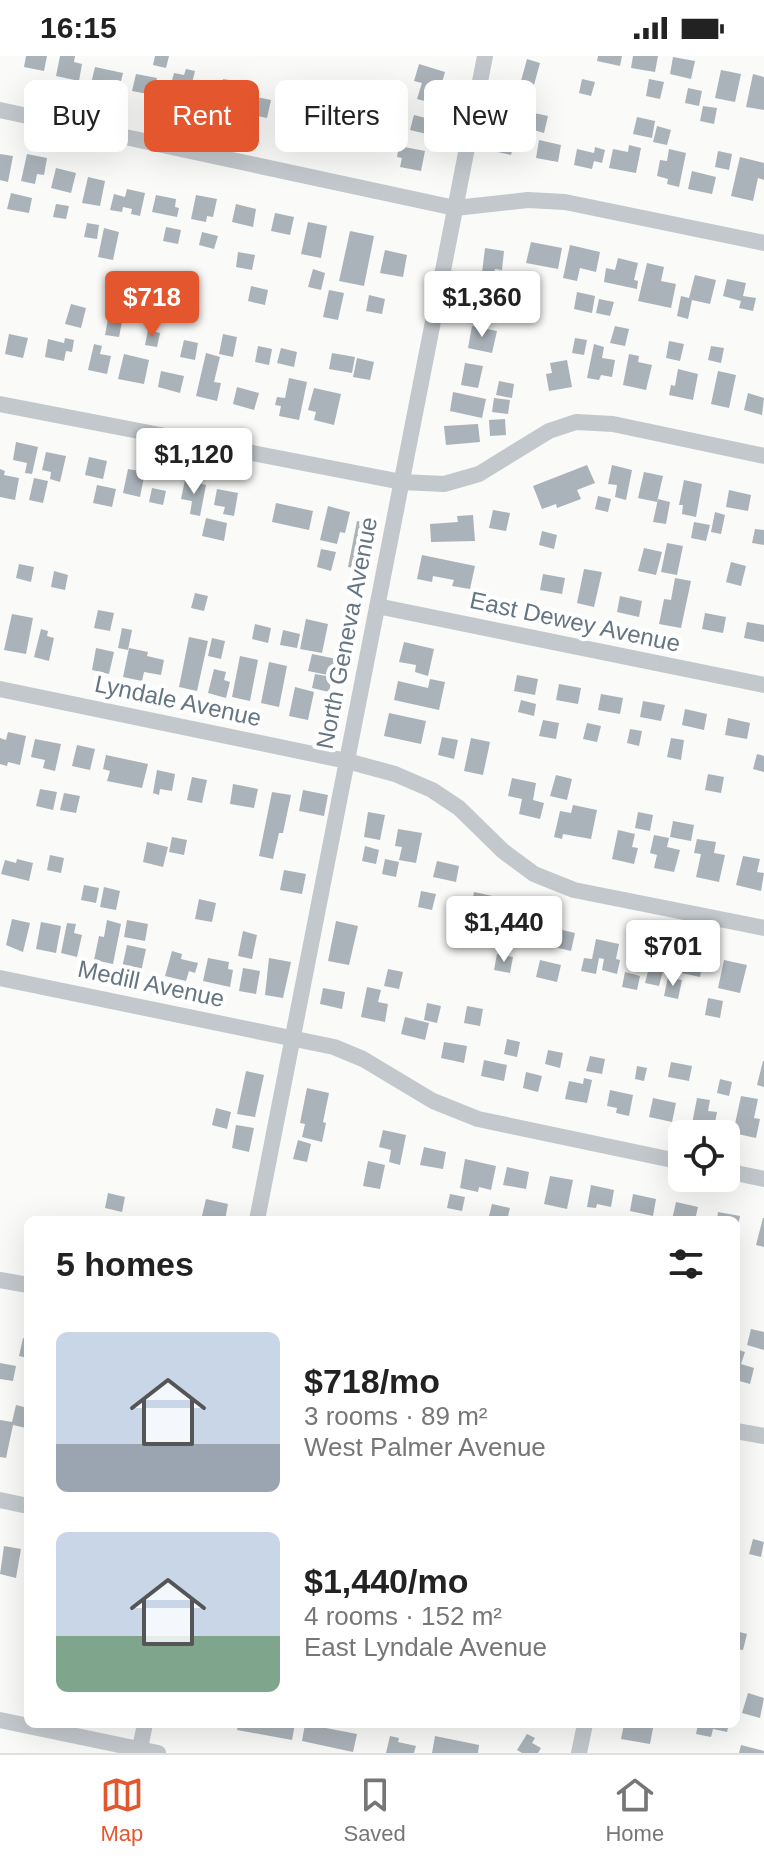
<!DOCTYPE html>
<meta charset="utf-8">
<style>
:root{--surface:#fff;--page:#f6f6f6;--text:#222;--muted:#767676;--line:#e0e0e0;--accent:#e4572e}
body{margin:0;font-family:Helvetica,sans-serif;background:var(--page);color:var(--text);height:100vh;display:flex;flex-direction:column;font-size:30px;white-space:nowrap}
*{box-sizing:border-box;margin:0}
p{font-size:26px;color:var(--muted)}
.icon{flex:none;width:44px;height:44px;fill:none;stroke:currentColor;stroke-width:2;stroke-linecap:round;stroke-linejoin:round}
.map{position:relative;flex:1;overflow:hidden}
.sheet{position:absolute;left:24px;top:1160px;width:716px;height:512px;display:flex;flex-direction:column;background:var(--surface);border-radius:12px;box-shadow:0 8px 32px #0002}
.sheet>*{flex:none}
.top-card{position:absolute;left:24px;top:24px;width:716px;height:72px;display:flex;gap:16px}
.buttons{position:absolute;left:668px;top:1064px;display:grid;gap:16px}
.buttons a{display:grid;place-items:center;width:72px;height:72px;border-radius:12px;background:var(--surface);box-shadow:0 8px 32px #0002;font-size:40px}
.price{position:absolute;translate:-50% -68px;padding:0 18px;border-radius:8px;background:#fff;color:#222;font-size:26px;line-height:52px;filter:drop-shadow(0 2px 4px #0008)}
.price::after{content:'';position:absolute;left:50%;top:48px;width:24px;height:18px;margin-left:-12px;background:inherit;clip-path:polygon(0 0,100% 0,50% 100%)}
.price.active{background:var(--accent);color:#fff}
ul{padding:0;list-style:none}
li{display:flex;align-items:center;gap:24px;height:200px;padding:0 32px}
li span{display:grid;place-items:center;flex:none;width:224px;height:160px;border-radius:12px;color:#555}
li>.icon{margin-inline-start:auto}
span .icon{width:96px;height:96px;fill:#fffc;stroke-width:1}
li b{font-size:34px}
h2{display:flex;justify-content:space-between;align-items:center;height:96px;padding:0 32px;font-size:34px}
.pill{padding:0 28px;border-radius:12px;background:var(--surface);box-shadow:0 8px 32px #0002;font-size:28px;line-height:72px}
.pill.active{background:var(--accent);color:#fff}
.status{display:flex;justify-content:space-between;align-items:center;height:56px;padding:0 40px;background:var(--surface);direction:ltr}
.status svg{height:22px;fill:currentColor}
.dock{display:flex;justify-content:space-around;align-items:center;height:112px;border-top:2px solid var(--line);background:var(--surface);font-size:22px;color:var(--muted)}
.dock a{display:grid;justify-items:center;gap:4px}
.dock .active{color:var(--accent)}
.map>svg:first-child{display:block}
</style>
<div class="status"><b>16:15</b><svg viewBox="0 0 49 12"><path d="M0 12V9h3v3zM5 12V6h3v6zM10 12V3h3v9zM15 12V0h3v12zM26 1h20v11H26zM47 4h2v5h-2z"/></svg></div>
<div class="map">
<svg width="764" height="1697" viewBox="0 0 764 1697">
<rect width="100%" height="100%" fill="#fafaf8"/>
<path fill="#aab3b9" d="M26,0H47L44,15L24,11Z
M60,0H75L74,6L82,8L79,25L56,20Z
M155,0H169L166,12L153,9Z
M598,0H622L620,10L597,5Z
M633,0H658L655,16L631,12Z
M673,1L695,5L691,23L670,18Z
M527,3L540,7L534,29L521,25Z
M419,8L445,16L436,48L417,43L422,27L414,25Z
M95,11L123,17L118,38L90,32Z
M186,13L195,15L189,39L169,35L174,17L184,19Z
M721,14L741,18L735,46L715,42Z
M136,18L157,22L153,39L132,35Z
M753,18L764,21V54L746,51Z
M223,23L236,25L230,52L210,47L214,29L222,31Z
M582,23L595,26L591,40L579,37Z
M649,23L664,26L660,43L646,40Z
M385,27L401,31L395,53L379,49Z
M688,32L702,35L699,50L685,47Z
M252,40L271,44L267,62L248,58Z
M290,41L311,47L304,71L283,65Z
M339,46L354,50L347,80L323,75L327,58L336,59Z
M703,50L717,52L714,68L700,65Z
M518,57L531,59L527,78L514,75Z
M534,57L548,60L544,77L530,73Z
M414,59L434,64L431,79L410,74Z
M637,61L655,65L652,82L633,78Z
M367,67L387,73L382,91L362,86Z
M657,70L671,74L667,89L653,86Z
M498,77L516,81L511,99L493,95Z
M539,84L561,89L558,106L536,102Z
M629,89L641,92L636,117L609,112L613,93L628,96Z
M399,90L425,95L421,115L400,111L402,102L397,101Z
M595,91L605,94L602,107L594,105L592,113L574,109L577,93L594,97Z
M669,93L686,97L679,131L667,128L668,123L657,120L660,104L667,105Z
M718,95L732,98L729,114L715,111Z
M0,98L13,100L8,126L0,124Z
M27,98L47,102L44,119L37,118L35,128L21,125Z
M740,101L764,107V124L758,122L753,145L731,140Z
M56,112L76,117L71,137L51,132Z
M692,115L716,121L712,138L688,133Z
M88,121L105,125L100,150L82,147Z
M127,133L145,137L140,160L131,158L132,153L123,151L122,156L110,154L114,138L125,141Z
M11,137L32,142L29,157L7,153Z
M156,139L176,143L175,151L179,152L177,161L152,156Z
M196,139L217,143L213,161L207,160L206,166L191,163Z
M56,148L69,150L66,163L53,161Z
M236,148L256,153L253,171L232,166Z
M275,157L294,161L290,179L271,175Z
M308,166L327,170L321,202L301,198Z
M87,167L99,169L97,183L84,181Z
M166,171L181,174L178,188L163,185Z
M104,172L119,176L113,204L98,201Z
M350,175L374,180L364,230L339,225Z
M202,176L218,180L214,193L199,189Z
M531,186L562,192L558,213L526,207Z
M570,189L600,196L596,216L580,212L577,225L563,222Z
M485,192L504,195L502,214L495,213L494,218L482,217Z
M385,194L407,199L403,221L380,217Z
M238,196L255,199L252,214L236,211Z
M618,202L638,207L634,224L638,225L637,233L604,226L606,212L615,214Z
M647,207L664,211L661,225L676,228L671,252L638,245Z
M313,213L325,217L321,234L308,231Z
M695,219L716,224L710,248L692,244L688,263L677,260L681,240L689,242Z
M727,223L746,227L743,240L756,242L753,255L739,252L741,245L723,240Z
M482,226L499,230L495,249L478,246Z
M251,230L268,234L265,249L248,245Z
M329,234L344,237L338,264L323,261Z
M577,236L595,240L592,257L574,253Z
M369,239L385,243L382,258L366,255Z
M599,243L614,246L610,260L596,257Z
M505,247L521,250L518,265L502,262Z
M71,248L86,252L81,272L65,268Z
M108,263L122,266L119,281L105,279Z
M472,270L497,275L492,297L468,292Z
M615,270L629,273L625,290L610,287Z
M148,274L160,277L157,291L145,289Z
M9,278L28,282L23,302L5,298Z
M223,278L237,281L233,301L219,298Z
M65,282L74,284L72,296L66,295L64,305L45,301L48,283L64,287Z
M575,282L587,284L584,299L572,297Z
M184,284L198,287L195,304L180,301Z
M669,285L684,288L680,305L666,302Z
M94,288L102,290L100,298L111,300L107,318L88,314Z
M594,288L604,291L602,302L615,304L612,321L601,319L599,324L587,322Z
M258,290L272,293L269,309L255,306Z
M711,290L724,292L721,307L708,304Z
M281,292L297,296L294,311L277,307Z
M206,297L220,301L214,326L221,327L217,345L196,340Z
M332,297L355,301L352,317L329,313Z
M124,298L149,304L144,328L118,323Z
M629,298L639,300L638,306L652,309L646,334L623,329Z
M357,302L374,306L370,324L353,321Z
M567,304L572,331L549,335L546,318L552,317L550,307Z
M465,307L483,310L478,332L461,329Z
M678,313L698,318L693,344L669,339L671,329L675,330Z
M161,315L184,320L180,337L158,331Z
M718,315L736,319L729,352L711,348Z
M289,322L307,326L299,364L279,360L281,350L275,349L277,341L285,342Z
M499,325L514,328L512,342L496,339Z
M237,331L259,337L254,354L233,348Z
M314,332L341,338L334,369L314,364L316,356L308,354Z
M453,336L486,343L482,362L450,355Z
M748,337L764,342L762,359L744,354Z
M494,342L510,344L508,358L492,356Z
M505,363L506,379L490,380L489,364Z
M478,368L480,386L446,389L444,370Z
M16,386L38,391L32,418L25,417L27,407L13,404Z
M46,396L66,400L60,426L50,423L51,416L42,414Z
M89,401L107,405L103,423L85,419Z
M587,409L595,427L577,434L581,443L557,452L556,448L542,453L533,430Z
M612,409L632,414L626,444L615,441L617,429L608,428Z
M0,413L5,415L4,419L19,422L15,444L0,441Z
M128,413L145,416L140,441L123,437Z
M644,416L663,420L657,446L638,442Z
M34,422L48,425L43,447L29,444Z
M185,424L206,429L200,460L190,458L192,445L181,443Z
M684,424L702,428L696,461L682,458L683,449H679Z
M97,429L116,433L112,451L93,447Z
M152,432L166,435L163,449L149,446Z
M217,433L238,437L234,460L223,458L225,451L214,449Z
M729,434L751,439L748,455L726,451Z
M598,440L611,443L608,456L595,453Z
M658,443L670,446L666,468L653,466Z
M276,447L313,455L309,474L272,466Z
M328,450L350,456L345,477L340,476L337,488L320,484Z
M493,454L510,457L506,475L489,472Z
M715,456L725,459L721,478L711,476Z
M473,459L475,485L431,486L430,468L458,466L457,460Z
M206,462L227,467L224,485L202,480Z
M357,465L375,469L371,490L366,489L362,514L348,511Z
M694,466L710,469L706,485L691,482Z
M755,473L764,474V489L752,487Z
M542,475L557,479L554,493L539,489Z
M667,487L683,490L677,519L661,516Z
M644,492L662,496L656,519L638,515Z
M321,493L336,496L331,515L317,511Z
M422,499L475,510L470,533L452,530L454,524L433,520L432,526L417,523Z
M731,506L746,510L741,530L726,526Z
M19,508L34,511L31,526L16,522Z
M584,513L602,516L594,551L577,547Z
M54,515L68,519L65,534L51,531Z
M543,518L565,522L562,538L540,534Z
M675,522L691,525L681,572L659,568L664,543L671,544Z
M195,537L208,540L204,555L191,552Z
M620,540L642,545L639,561L617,556Z
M98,554L114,557L110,575L94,572Z
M705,557L726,561L723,577L702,573Z
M12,558L33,562L26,598L4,594Z
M306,563L328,568L322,597L300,593Z
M747,566L764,569V586L744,582Z
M255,568L271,572L268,587L252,583Z
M122,572L132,574L128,594L118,592Z
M41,573L48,575L47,580L54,582L49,605L34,601Z
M283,574L300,578L297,592L280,589Z
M189,581L208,585L197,635L179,631Z
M212,582L225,585L221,603L208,600Z
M404,586L434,593L428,620L415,616L416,609L399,606Z
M96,592L114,596L109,618L92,614Z
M129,592L148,596L147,600L164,604L161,619L144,616L142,625L123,621Z
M312,598L337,603L333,620L308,615Z
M240,600L258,604L250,645L232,641Z
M269,606L287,610L279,651L261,647Z
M214,613L226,616L224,624L230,626L226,642L208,637Z
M315,618L332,621L329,636L312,632Z
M517,619L538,623L535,639L514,635Z
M430,623L445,626L439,654L394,644L398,625L428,632Z
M559,628L581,632L578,648L556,644Z
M295,631L314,636L308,664L289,660Z
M601,638L623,642L620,658L598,654Z
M521,644L536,648L534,660L518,656Z
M643,645L665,649L661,665L640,661Z
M685,653L707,658L704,674L682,669Z
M389,657L426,665L421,688L384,680Z
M728,662L750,667L747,683L725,679Z
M543,664L559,667L556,683L539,680Z
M587,667L601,670L597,686L583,683Z
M630,673L642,675L639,690L627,687Z
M8,676L26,680L20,709L8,706L7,710L0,708V682L6,684Z
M442,681L458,684L454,703L438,699Z
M471,682L490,686L483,719L464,715Z
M671,682L684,684L681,704L667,701Z
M35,683L61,688L55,715L43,712L45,704L31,701Z
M77,689L95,693L90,714L72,710Z
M757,698L764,700V716L753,713Z
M106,699L148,708L142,732L107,725L110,715L103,713Z
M157,714L175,718L172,735L160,733L159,739L153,737Z
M708,718L724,721L721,737L705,734Z
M556,719L572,723L567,744L550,740Z
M192,721L207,724L202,747L187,744Z
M512,722L536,727L533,744L544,747L540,763L519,758L522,743L508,740Z
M233,728L258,733L254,752L230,748Z
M40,733L57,736L53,754L36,750Z
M303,734L328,739L324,760L299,755Z
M272,736L291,739L283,777H279L273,803L259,800Z
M64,737L80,740L76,757L60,754Z
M573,749L597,754L591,783L563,778L562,783L554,781L560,755L571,757Z
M368,756L385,759L380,784L364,781Z
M638,756L653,759L650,775L635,772Z
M673,765L694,769L691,785L670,781Z
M398,773L422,777L416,807L399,804L402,791L395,790Z
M618,774L635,778L632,791L638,792L634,808L612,803Z
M654,779L669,782L667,791L680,794L674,816L654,812L657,799L650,797Z
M172,781L187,784L184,799L169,796Z
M697,783L716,786L714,797L725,799L719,826L696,821L701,798L694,797Z
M147,786L168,791L163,811L143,806Z
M365,790L379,794L376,808L362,805Z
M50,799L64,802L61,817L47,814Z
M743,800L760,803L757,816L764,817L761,835L736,829Z
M17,803L33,807L29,825L1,818L5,804L16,807Z
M385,803L399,806L396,821L382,818Z
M437,805L459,810L456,826L433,821Z
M284,814L306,818L302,838L280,834Z
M84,829L99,832L96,847L81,844Z
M104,831L120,835L116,854L100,851Z
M421,835L436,838L432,854L418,851Z
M474,836L497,841L492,868L476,865L478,857L470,856Z
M199,843L216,847L212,866L195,863Z
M514,858L537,863L533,879L510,874Z
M12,863L30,867L23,896L6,889Z
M107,864L121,868L113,908L94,904L99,880L104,881Z
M127,864L148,868L145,885L124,881Z
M336,865L358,870L349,909L328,905Z
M41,866L61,870L56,897L36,893Z
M67,867L76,868L74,877L82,879L77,901L61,897Z
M462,872L478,876L474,892L459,889Z
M554,872L575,877L571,895L550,890Z
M243,875L257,879L252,903L238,900Z
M596,883L619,888L616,903L620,904L617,918L602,914L604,903L599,902L596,918L581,915L584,902L592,903Z
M127,889L146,893L141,916L122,912Z
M638,890L662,895L658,914L663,915L659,930L645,927L649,912L634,908Z
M172,895L182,898L181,903L198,907L195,917L189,915L186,925L165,920Z
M497,898L513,901L510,917L494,914Z
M681,900L703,905L700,921L677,916Z
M208,902L229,906L228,913L233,914L230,931L203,925Z
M269,902L291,906L283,942L265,939Z
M540,904L561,909L557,926L536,921Z
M724,904L747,909L740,937L718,932Z
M243,912L260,915L256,938L239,935Z
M388,913L403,916L399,933L384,930Z
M625,916L640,920L637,934L622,931Z
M668,921L682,924L678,943L664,940Z
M367,931L381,934L378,946L388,948L385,966L361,961Z
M323,932L345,936L342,953L320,948Z
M708,942L723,945L720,962L705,959Z
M427,947L441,950L437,967L424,964Z
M467,950L483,953L480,970L464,967Z
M405,961L429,967L425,984L401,978Z
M507,983L520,986L517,1001L504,998Z
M444,986L467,990L464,1007L441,1002Z
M548,994L563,997L560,1012L545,1008Z
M590,1000L605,1003L602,1018L586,1015Z
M484,1004L507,1009L504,1025L481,1020Z
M763,1005H764V1031L757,1029Z
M671,1006L692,1010L689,1025L668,1021Z
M637,1010L647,1012L644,1025L635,1023Z
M246,1015L264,1019L255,1061L237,1058Z
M526,1016L542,1020L538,1036L523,1032Z
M584,1022L592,1024L587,1047L565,1043L569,1025L583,1028Z
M720,1023L732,1026L729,1040L717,1037Z
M307,1032L329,1037L323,1066L326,1067L322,1086L302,1081L305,1068L300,1067Z
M610,1034L633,1039L629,1060L616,1057L617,1052L607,1050Z
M741,1040L758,1043L754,1062L760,1063L756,1082L733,1077Z
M653,1042L676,1047L672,1066L649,1061Z
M697,1042L710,1044L708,1055L717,1056L714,1072L692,1068Z
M216,1052L231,1056L227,1073L212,1069Z
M236,1069L254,1072L249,1096L232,1092Z
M383,1074L406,1079L400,1109L389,1106L391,1094L379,1091Z
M298,1084L311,1088L307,1106L293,1103Z
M424,1091L446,1096L443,1113L420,1109Z
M465,1103L496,1110L491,1134L479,1131L478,1136L460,1132Z
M368,1105L385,1109L380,1133L363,1130Z
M507,1111L529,1116L526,1133L503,1129Z
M550,1120L573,1124L567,1153L544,1148Z
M591,1129L614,1134L611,1151L597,1148L596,1152L587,1151Z
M108,1137L125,1141L122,1156L105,1152Z
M450,1138L465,1141L462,1155L447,1152Z
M633,1138L656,1143L653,1160L630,1155Z
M206,1143L228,1148L225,1164H201Z
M676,1146L698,1151L695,1164H672Z
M492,1148L510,1152L507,1164H488Z
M718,1156L740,1160L737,1174L736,1164H717Z
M763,1162H764V1191L756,1189Z
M751,1273L764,1276V1294L747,1289Z
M23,1282L28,1283V1302L19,1300Z
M736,1293L745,1296L741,1308L754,1312L750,1328L736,1324Z
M0,1307L16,1310L13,1325L0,1323Z
M16,1349L28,1352L26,1372L13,1369L6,1402L0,1401V1364L12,1366Z
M753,1483L764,1486L761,1501L749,1498Z
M4,1490L21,1493L16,1522L0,1518Z
M736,1575L747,1578L743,1594L736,1593Z
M748,1637L764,1642L760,1662L742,1657Z
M238,1668H295L292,1684L237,1674Z
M305,1668L357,1678L353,1696L302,1685Z
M624,1668L653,1672L650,1688L621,1683Z
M698,1668H729L727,1676L713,1673L711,1681L696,1678Z
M527,1678L535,1682L532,1687L541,1692L538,1697H522L517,1694Z
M390,1680L399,1682L398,1686L416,1690L414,1697H386Z
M435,1680L479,1689L478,1697H432Z
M741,1689L764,1695V1697H739Z"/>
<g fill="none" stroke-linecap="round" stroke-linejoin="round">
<path stroke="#c3c8cc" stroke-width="16" d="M0,54L455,152L528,144L565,146L764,187
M0,348L402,426L444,428L479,418L549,375L576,366L613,368L764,400
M377,550L764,629
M0,633L347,705L395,718L432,734L459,752L503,795L534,818L574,834L764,872
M0,922L334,991L363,1003L433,1045L478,1063L682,1106
M726,1115L764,1123
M257,1164L485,0
M0,1224L28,1229
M736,1375L764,1380
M0,1444L28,1450
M0,1664L158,1697
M139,1697L145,1668
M579,1697L585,1668"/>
</g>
<g text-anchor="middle" stroke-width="8" stroke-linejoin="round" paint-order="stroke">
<g font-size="24" fill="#657683" stroke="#fff">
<text transform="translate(575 566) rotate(12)" y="8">East Dewey Avenue</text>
<text transform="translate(347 577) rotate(-79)" y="8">North Geneva Avenue</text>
<text transform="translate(178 645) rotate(12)" y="8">Lyndale Avenue</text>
<text transform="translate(151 928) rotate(12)" y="8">Medill Avenue</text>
</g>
</g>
</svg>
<div class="buttons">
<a><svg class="icon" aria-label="locate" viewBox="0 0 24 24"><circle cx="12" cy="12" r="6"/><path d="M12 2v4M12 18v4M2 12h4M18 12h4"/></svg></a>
</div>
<b class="price active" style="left:152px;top:283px">$718</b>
<b class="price" style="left:482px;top:283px">$1,360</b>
<b class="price" style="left:194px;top:440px">$1,120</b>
<b class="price" style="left:504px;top:908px">$1,440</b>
<b class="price" style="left:673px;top:932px">$701</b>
<div class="top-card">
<a class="pill">Buy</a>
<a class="pill active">Rent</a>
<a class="pill">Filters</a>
<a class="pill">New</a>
</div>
<section class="sheet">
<h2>5 homes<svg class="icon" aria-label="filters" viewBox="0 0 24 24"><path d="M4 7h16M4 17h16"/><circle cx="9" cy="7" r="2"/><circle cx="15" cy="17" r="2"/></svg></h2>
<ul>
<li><span style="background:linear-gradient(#c9d6e8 70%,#9aa5b1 0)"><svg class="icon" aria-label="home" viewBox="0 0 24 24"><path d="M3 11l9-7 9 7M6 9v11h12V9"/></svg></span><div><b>$718/mo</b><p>3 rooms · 89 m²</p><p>West Palmer Avenue</p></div></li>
<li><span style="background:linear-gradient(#c9d6e8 65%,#7fa58c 0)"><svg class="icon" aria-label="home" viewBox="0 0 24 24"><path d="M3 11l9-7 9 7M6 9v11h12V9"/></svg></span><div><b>$1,440/mo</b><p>4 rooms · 152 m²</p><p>East Lyndale Avenue</p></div></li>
</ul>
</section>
</div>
<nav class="dock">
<a class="active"><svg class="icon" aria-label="map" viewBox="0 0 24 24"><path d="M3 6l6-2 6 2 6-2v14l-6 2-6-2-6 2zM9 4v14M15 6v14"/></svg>Map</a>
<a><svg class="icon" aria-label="saved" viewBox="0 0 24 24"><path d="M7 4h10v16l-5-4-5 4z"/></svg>Saved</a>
<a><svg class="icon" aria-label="home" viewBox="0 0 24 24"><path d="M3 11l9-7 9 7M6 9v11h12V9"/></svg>Home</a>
</nav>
